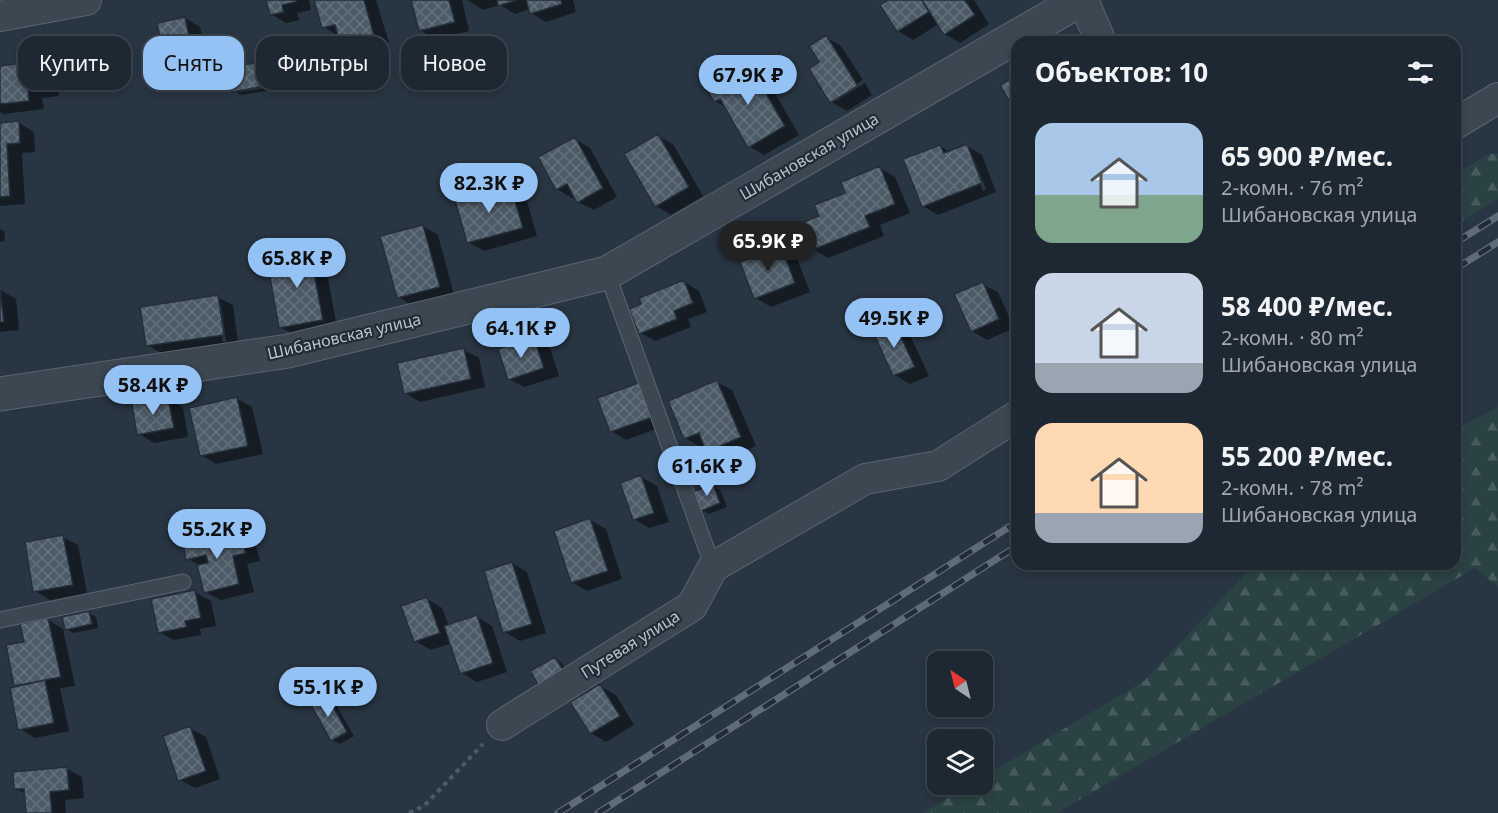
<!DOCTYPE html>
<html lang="ru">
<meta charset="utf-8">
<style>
:root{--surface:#1e2832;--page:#26303a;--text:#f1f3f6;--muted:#a1a6ac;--line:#3c444d;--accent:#95c2f5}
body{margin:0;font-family:"Noto Sans",sans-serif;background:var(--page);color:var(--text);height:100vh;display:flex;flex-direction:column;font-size:22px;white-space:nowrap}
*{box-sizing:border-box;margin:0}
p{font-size:20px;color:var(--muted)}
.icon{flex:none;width:33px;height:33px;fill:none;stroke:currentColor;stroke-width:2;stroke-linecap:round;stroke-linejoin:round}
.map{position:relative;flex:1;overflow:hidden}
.panel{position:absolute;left:1011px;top:36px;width:450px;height:534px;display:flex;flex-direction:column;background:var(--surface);border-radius:18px;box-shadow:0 3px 9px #0003,0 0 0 2px var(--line)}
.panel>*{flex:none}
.top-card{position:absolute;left:18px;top:36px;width:570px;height:54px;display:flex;gap:12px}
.needle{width:39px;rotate:325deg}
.buttons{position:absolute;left:927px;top:651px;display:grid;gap:12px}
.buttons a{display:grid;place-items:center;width:66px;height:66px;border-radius:12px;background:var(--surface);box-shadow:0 3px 9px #0003,0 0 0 2px var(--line);font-size:30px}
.price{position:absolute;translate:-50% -51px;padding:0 14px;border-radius:21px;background:var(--accent);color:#111;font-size:20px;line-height:39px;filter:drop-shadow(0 2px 3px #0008)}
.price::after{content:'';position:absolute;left:50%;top:36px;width:18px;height:14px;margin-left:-9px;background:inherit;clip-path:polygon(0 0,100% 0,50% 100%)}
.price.selected{background:#222;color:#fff}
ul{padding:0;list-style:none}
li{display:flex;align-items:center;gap:18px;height:150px;padding:0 24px}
li span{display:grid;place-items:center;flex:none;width:168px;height:120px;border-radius:18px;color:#555}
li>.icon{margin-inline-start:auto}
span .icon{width:72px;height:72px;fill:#fffc;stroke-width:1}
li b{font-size:26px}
h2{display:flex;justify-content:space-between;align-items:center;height:72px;padding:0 24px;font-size:26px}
.pill{padding:0 21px;border-radius:18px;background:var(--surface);box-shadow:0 3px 9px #0003,0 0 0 2px var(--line);font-size:21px;line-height:54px}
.pill.selected{background:var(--accent);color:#111}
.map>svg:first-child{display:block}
</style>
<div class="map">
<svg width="1498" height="813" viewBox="0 0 1498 813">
<defs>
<pattern id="forest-firs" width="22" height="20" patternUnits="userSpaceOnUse" patternTransform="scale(1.5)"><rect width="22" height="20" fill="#2a4243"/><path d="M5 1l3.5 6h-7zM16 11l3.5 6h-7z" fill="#475c5d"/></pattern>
<pattern id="building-cross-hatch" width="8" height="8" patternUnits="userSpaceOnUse" patternTransform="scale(1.5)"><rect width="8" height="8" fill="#4c5b68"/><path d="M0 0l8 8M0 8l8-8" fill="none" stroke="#64717c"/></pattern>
</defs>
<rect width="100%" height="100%" fill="#283542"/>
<path fill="url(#forest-firs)" d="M1489,154H1498V199L1455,226V174Z
M1498,407V587L1475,568L1057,813H922L970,785L982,784L983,777L1144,681L1255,564H1455V429Z"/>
<path fill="#0007" fill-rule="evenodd" d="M268,0H309L311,10L297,13L299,20L286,23L271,14Z
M316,0H376L389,43L357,53L341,44L339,36L324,27Z
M413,0H462L469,31L435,39L420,30Z
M467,0H573L576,12L546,22L531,13L530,9L515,14L500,5L483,10Z
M890,0H974L989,24L960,43L945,34L939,24L913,40L898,31L882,6Z
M185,18L200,27L210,73L184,79L168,70Z
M826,37L841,46L863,80L836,97V101L865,83L872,95L847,111L831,102L821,63Z
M1421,38L1428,42H1414Z
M255,64L263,68L265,85L238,89V92L266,88L267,91L241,95L234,91Z
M22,65L33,71L42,70L57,79L59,96L42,98L44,109L3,114L0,112V67Z
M750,67L765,76L799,135L764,155L749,146L727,108L715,101L709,91Z
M19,123L34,132L35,152L22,153L25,204L0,206V124Z
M658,136L673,144L703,196L671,215L656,206Z
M575,139L590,148L617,197L594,210L578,202L575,196L572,198L557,189Z
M940,146L950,152L967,146L982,155L996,192L938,215L923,206ZM970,157H973L986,189L983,191Z
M880,168L895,177L910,213L880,225L884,236L828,258L813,249L847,194Z
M510,185L525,194L537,236L484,251L468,242Z
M423,226L438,235L454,295L414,306L398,297Z
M0,229L4,231L5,241L0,242Z
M308,243L323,251L337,328L296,336L280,327Z
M781,247L796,256L810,292L771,307L756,298Z
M684,282L699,291L707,312L688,319L691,327L655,341L640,333Z
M982,284L998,292L1014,328L987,340L972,331Z
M0,290L16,299L19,330L0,332Z
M217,297L233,305L238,343L163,354L147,345ZM218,305H221L226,342H223Z
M894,324L909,333L929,376L910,384L895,375L875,333Z
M534,339L550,348L559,376L524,387L509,379Z
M464,350L479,358L485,387L420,402L405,393Z
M716,382L732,390L756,446L723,460L708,451L705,445L701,447L685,438Z
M641,384L667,425L626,440L611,431Z
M168,399L183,408L188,437L154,443L139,434Z
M237,399L252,407L263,454L216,464L201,455Z
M641,477L657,486L669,522L649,528L634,519Z
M713,486L720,490L727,507L709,514L702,510Z
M590,520L606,529L622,579L587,591L572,582Z
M240,533L255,542L260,561L247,564L254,592L221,600L205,592L199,565L188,559Z
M63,537L78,545L87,593L50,600L35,591Z
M512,563L527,572L546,633L520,641L505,632Z
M195,592L211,601L216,626L200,629L201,635L174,640L159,632Z
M427,599L442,608L449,626L477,617L492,626L507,672L477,682L462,673L452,643L431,650L415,641Z
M89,613L96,617L98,628L74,633L66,629Z
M48,620L63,629L75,686L60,688L69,731L35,738L20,729L16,688L8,646L26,643Z
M555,659L562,663L573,682L544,691Z
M600,686L616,695L634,725L606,742L591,733Z
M326,696L333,700L354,736L340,744L332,740Z
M190,728L206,737L220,779L195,788L180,780Z
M67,769L82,777L84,798L65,800L66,813H27L26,794L16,789Z"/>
<path fill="url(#building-cross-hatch)" stroke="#232e39" stroke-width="1.5" d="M266,0H296V2L282,5L284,12L270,15Z
M314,0H364L374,35L340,45L335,25L322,28Z
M411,0H449L455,22L419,31Z
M497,0H518L498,6Z
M526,0H561L562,4L530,14Z
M888,0H922L929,12L897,32L880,5Z
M922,0H965L975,15L944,35Z
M185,17L195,65L167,71L157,23Z
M826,35L858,86L830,103L809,69L819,62L809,46Z
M22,63L23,71L42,69L44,88L28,90L29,101L0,104V66Z
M256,63L260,87L232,92L228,67Z
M750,66L785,126L748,148L720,99L714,102L707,90Z
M1017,75V114L1000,85Z
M19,121L20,143L7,144L10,196L0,197V123Z
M658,134L689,187L655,207L624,154Z
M575,137L603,188L577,203L567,184L556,190L538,157Z
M967,144L982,183L922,207L903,159L940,145L944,153Z
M880,166L895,204L865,216L870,227L812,250L801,223L819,216L814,205L845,193L841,182Z
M510,184L523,228L467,243L455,200Z
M423,225L440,287L397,298L380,236Z
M308,241L323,320L279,328L269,272L292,268L288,245Z
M781,246L795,283L754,299L740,262Z
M684,280L693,303L674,311L677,319L639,334L629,309L641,304L639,298Z
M983,282L999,319L971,332L954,294Z
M0,289L4,322H0Z
M218,295L224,335L146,346L140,307Z
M894,322L915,367L893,376L873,332Z
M534,338L544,368L508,380L498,349Z
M464,348L471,379L404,394L397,363Z
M717,380L741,437L706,452L699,433L684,439L668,401Z
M641,382L653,417L610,432L597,398Z
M237,397L248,446L200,456L189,408Z
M168,398L174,428L137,435L132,404Z
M641,475L654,513L633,520L620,483Z
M713,484L720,503L701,511L693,492Z
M590,518L608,571L571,583L554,531Z
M240,531L246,553L233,556L239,584L204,593L197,565L208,563L206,555L186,560L183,545Z
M63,535L73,585L33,592L25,542Z
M512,562L532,624L503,633L484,571Z
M195,590L201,618L185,621L187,627L158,633L151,599Z
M427,597L440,633L414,642L401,606Z
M89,611L92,624L65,630L62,617Z
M477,615L493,663L460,674L444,626Z
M48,618L61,677L14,686L6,645L24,642L20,624Z
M555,657L567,677L543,692L530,671Z
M45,680L54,723L18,730L10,688Z
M600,684L620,716L590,734L570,702Z
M326,694L347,732L331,741L310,703Z
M190,726L206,771L178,781L163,736Z
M67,767L69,790L50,792L52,813H26L24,789H14L13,772Z"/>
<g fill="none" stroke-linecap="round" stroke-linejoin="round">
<g stroke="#5a656f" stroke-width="17">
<path id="service" d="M607,273L713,567
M0,620L183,582"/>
</g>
<g stroke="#5a656f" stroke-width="32">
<path id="minor" d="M1083,0L1101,42
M0,16L86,0
M1455,124L1498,98
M502,725L692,606L713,567L865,479L938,466L1017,416"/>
</g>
<g stroke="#5a656f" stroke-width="35">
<path id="tertiary" d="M0,394L288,351L607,273L1080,0"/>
</g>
<path stroke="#485f60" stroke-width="4" stroke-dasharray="4.5 4.5" stroke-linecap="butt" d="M409,813L424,806L483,744"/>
<use href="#service" stroke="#3c4752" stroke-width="15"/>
<use href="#minor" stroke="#3c4752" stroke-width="30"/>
<use href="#tertiary" stroke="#3c4752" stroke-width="33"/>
<g stroke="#5e6b79" stroke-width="7">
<path id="rail" d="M1455,243L1498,216
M1455,269L1498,242
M558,813L1017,522
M598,813L1017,546"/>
</g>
<use href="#rail" stroke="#212c37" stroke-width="4.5" stroke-dasharray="14" stroke-linecap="butt"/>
</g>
<g text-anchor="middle" stroke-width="4.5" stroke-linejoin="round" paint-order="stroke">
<g font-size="16" fill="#b9c2cc" stroke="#212c37">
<text transform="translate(809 156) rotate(-30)" y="6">Шибановская улица</text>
<text transform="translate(344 336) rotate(-13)" y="6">Шибановская улица</text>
<text transform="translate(630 644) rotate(-32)" y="6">Путевая улица</text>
</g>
</g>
</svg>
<div class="buttons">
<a><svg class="needle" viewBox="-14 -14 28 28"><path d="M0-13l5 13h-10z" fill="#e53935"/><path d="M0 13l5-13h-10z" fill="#a1a6ac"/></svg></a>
<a><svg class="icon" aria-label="layers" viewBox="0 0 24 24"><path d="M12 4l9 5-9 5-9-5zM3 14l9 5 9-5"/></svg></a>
</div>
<b class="price" style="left:748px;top:106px">67.9K ₽</b>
<b class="price" style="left:489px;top:214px">82.3K ₽</b>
<b class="price selected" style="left:768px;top:272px">65.9K ₽</b>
<b class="price" style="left:297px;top:289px">65.8K ₽</b>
<b class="price" style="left:894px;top:349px">49.5K ₽</b>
<b class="price" style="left:521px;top:359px">64.1K ₽</b>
<b class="price" style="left:153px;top:416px">58.4K ₽</b>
<b class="price" style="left:707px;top:497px">61.6K ₽</b>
<b class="price" style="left:217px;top:560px">55.2K ₽</b>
<b class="price" style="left:328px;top:718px">55.1K ₽</b>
<div class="top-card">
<a class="pill">Купить</a>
<a class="pill selected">Снять</a>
<a class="pill">Фильтры</a>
<a class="pill">Новое</a>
</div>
<section class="panel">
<h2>Объектов: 10<svg class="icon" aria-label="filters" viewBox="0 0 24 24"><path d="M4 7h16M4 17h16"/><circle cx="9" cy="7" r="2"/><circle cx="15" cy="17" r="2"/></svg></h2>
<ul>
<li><span style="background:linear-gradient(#a9c7e8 60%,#7fa58c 0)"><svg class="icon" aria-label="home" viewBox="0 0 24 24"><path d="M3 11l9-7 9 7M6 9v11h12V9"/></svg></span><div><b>65 900 ₽/мес.</b><p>2-комн. · 76 m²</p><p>Шибановская улица</p></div></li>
<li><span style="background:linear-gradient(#c9d6e8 75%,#9aa5b1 0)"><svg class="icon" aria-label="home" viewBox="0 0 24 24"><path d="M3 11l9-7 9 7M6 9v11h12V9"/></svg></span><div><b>58 400 ₽/мес.</b><p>2-комн. · 80 m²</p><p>Шибановская улица</p></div></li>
<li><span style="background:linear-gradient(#ffd9b3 75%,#9aa5b1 0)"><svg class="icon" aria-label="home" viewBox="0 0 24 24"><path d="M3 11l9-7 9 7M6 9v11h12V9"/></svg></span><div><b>55 200 ₽/мес.</b><p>2-комн. · 78 m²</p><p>Шибановская улица</p></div></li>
</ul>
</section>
</div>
